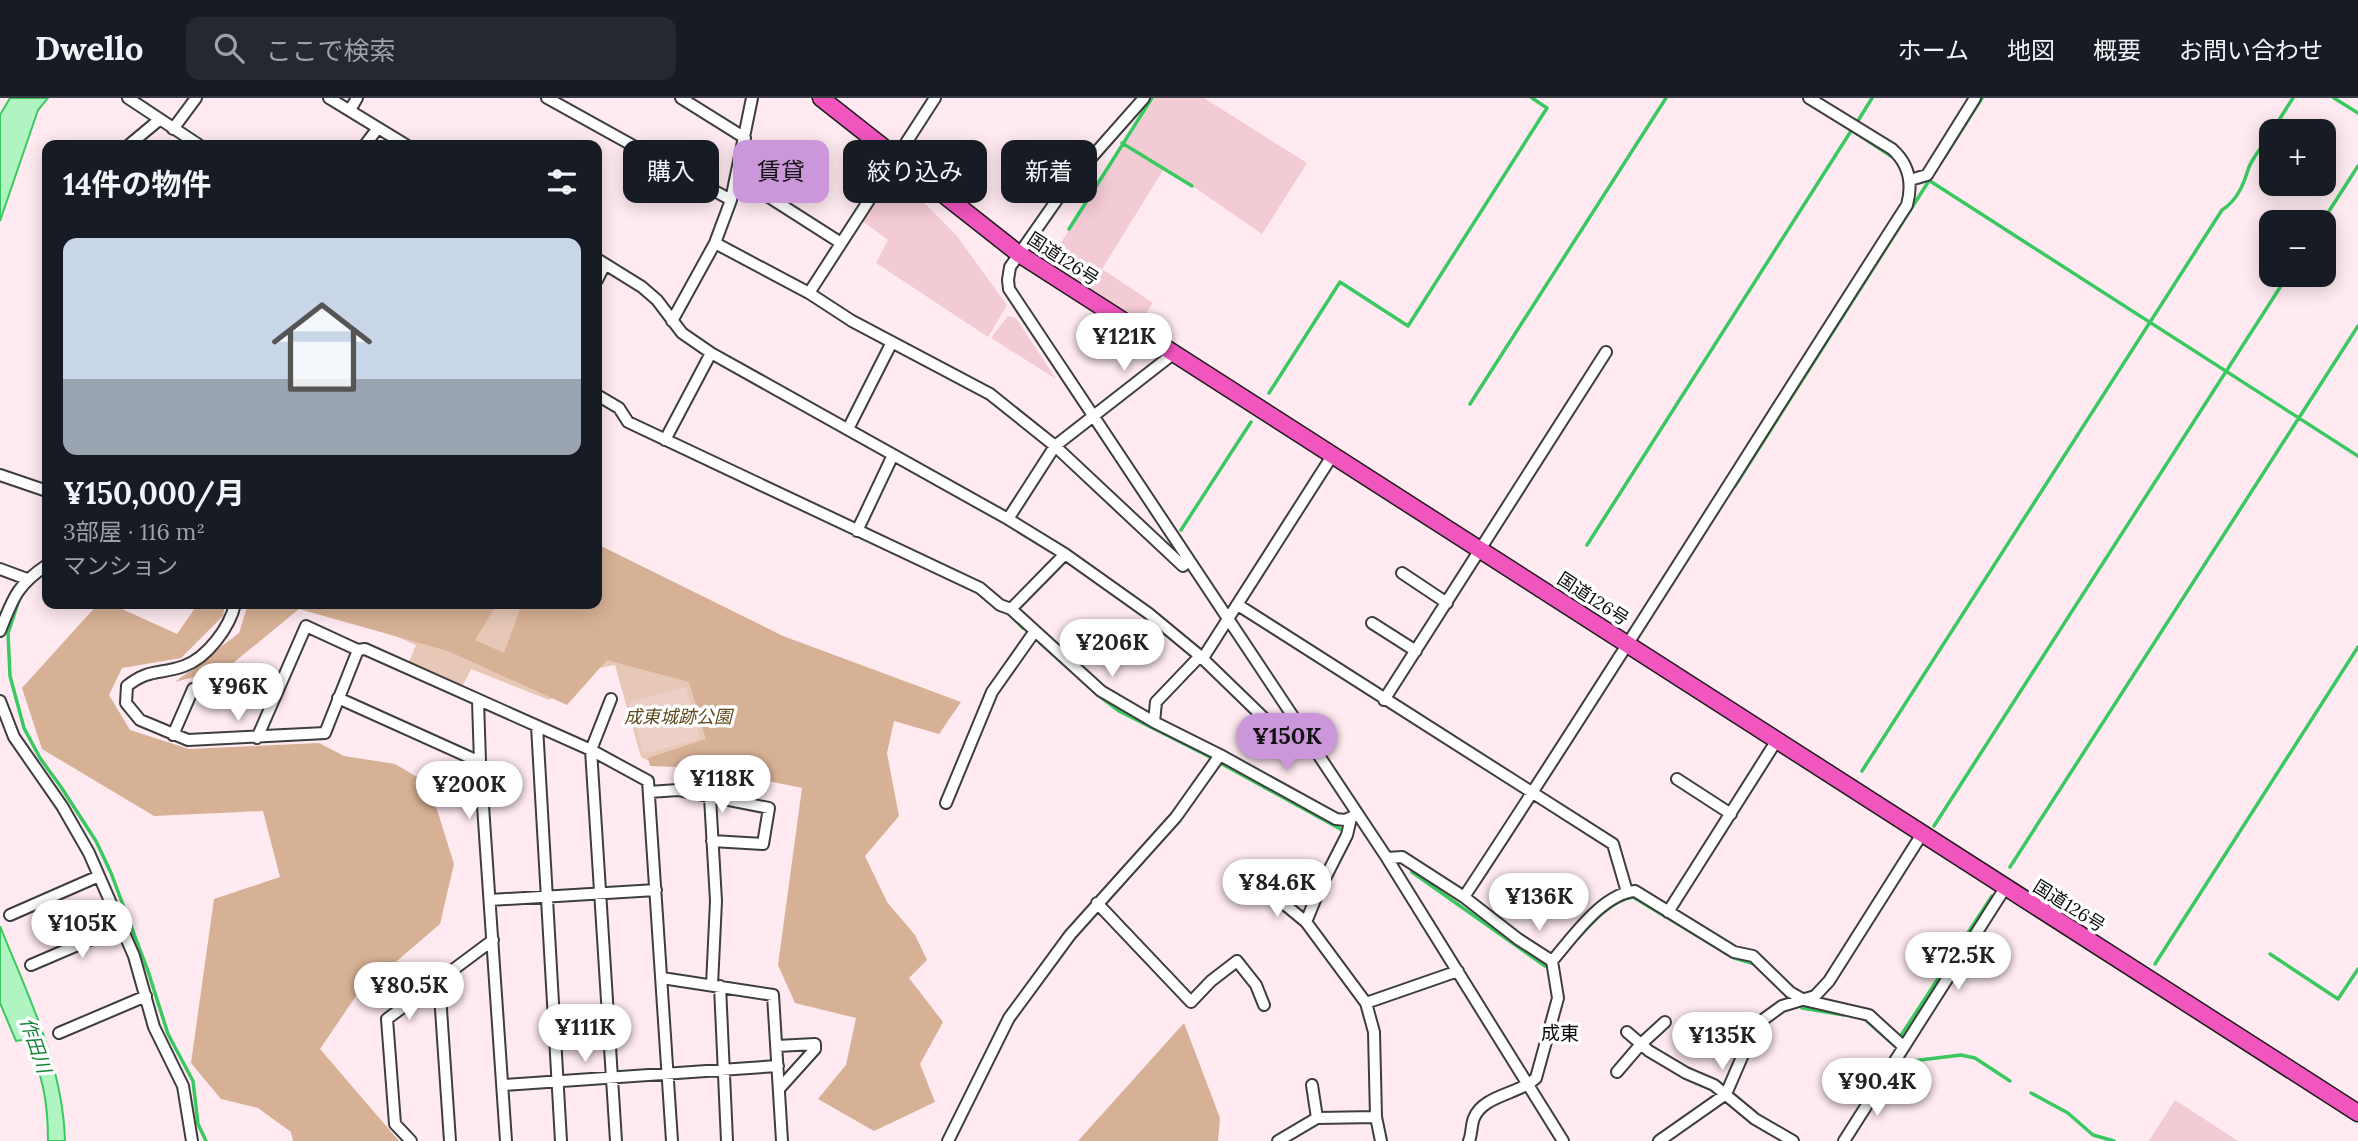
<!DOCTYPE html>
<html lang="ja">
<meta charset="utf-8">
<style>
:root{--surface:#171b24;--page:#242831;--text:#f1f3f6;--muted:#9ea1a6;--line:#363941;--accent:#cb97da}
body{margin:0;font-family:Lora,"Noto Sans JP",serif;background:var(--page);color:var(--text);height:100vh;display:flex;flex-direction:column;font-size:26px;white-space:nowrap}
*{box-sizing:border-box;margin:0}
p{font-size:23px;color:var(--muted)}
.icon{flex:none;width:38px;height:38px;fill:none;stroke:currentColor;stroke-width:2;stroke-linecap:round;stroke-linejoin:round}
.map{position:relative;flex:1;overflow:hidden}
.side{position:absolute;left:42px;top:42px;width:560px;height:469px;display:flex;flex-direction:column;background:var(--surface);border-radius:14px;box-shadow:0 4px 18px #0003}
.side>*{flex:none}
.banner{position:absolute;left:623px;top:42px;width:665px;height:63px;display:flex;gap:14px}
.controls{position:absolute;left:2259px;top:21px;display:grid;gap:14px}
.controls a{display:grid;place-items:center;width:77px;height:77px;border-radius:14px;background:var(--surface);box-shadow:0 4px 18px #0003;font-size:35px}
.price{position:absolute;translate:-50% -60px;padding:0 16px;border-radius:24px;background:#fff;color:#222;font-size:23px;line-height:46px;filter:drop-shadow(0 2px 4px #0008)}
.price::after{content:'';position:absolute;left:50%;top:42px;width:21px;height:16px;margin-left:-10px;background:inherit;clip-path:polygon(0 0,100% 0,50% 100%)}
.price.selected{background:var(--accent);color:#111}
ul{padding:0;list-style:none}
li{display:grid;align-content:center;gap:14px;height:371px;padding:0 21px}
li+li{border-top:2px solid var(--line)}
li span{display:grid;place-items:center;height:217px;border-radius:14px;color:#555}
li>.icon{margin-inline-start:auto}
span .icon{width:126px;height:126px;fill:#fffc;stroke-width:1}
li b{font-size:30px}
h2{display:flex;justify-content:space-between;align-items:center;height:84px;padding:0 21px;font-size:30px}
.chip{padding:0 24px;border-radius:14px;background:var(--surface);box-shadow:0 4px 18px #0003;font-size:24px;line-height:63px}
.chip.selected{background:var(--accent);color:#111}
header{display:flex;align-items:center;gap:42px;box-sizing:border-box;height:98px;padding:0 35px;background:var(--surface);border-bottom:2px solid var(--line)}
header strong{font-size:33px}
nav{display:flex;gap:38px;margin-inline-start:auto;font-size:24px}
.search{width:490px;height:63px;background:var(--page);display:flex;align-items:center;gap:18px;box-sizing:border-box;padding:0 24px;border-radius:14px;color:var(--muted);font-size:26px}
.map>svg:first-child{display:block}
</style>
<header>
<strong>Dwello</strong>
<div class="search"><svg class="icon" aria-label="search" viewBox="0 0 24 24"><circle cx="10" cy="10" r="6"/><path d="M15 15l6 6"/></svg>ここで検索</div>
<nav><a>ホーム</a><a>地図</a><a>概要</a><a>お問い合わせ</a></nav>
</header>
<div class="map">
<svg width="2358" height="1043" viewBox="0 0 2358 1043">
<rect width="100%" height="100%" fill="#feeaf0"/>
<path fill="#f3cbd4" d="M1155,0H1204L1307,65L1262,136L1165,69L1102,171L1153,205L1141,223L1049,163Z
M893,73L956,137L1007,207L988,239L876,165L888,142L861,122Z
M1008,218L1016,220L1056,281L991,240Z
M2175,1002L2238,1043H2149Z"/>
<path fill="#e7c7b5" d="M321,506H582L716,591L718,666L653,665L641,659L615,567L593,571L549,602L471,571L463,587L409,564L416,547Z"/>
<path fill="#d7b195" d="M597,446L783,538L961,604L939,636L894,623L887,655L899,718L865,758L887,804L915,837L927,862L909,880L943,924L920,966L935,1004L874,1033L818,1001L846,967L856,920L795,905L778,867L802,690L706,670L650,668L648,660L706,641L689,584L607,562L567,607L448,553L299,511L227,570L175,584L239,535L248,506H497L475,542L504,555L522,506H597Z
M98,506H111L177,536L198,506H225L223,518L181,560L122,570L109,597L130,632L189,651L319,645L344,658L395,666L429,686L454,766L440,826L356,898L320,951L399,1043H293L291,1034L258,1010L221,1001L191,965L214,801L280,779L263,713L154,718L42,651L22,590Z
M1184,925L1220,1020L1218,1043H1078Z"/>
<path fill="#eecfc7" d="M686,589L700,641L643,656L629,604Z"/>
<path fill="#b0f4c1" stroke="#39c960" stroke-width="2" d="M10,0H48L38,12L0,123V17Z
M0,828C28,898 63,967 65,1043H48C48,1000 42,980 28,941L16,943L0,905Z"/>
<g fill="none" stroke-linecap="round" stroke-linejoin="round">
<path stroke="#39c960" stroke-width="3.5" d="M2334,0L2358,15
M1842,26L1897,62
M1856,26L1872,0
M2272,33L2293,0
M1122,45L1192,88
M1944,60L1982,0
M1930,83L2358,358
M2322,124L2358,68
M1069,131L1152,0
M1269,295L1340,184L1408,228L1547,10L1532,0
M1470,306L1666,0
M1735,388L1932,78
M1181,432L1251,324
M1587,447L1851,33
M990,492L1005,505
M19,502L8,535L10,578L24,630L40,660L61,689L96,743L111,775L148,873L168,936L193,983L198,1026L206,1043
M1005,512L1023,530
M1040,545L1067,569
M1098,597L1119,613L1204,656L1344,733
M1862,673L2222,112C2238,102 2244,85 2249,69C2254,57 2265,45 2272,34
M1934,728L2288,177
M2010,769L2358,228
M1412,774L1545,868
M1578,840C1592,825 1612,802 1633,799L1734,860L1755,866
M2270,856L2338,901L2358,871
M2155,866L2358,549
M1802,910L1844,917
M1862,919L1895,948
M1900,939L1992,798
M1912,963L1961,957L1975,960L2010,983
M2031,995L2068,1015L2093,1037L2114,1043"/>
<g stroke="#3e3e3e" stroke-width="14">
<path id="minor" d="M128,0L199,47
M329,0L406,47
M547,0L731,102
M681,0L745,40
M1144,0L1068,86L1010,169L1008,182L1009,191L1387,760L1563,1043
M350,12L357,0
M173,31L196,0
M129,47L159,22
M365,47L378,30
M736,78L841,145
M1910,82L1927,77L1975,0
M715,145L809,195L852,223L990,296L1055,348L1183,468L1189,462
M597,161L642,189L657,202L682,235L711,255L1008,421L1065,456L1148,515L1200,558L1266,622L1273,626L1299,628
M597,182L605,166
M809,195L935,0
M672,223L715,145L731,102L752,0
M597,297L619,310L628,324L980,490L1000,507L1011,511L1101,593L1154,624L1220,657L1336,721L1345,722L1358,716
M848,331L892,244
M665,342L711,255
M0,377L47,393
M1008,421L1055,348L1173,256
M857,433L893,357
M0,471L27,481
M1402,475L1447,505
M235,506C230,529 207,560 184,568C159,577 150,570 127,588L126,605L140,622L188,642L325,635L358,552L365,551L591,652L648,683L672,1043
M1238,507L1613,746L1627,794
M1011,511L1065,456
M1372,525L1416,553
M0,533C13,500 17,487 47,467
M1203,560L1332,358
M338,600L480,664
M611,601L591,652L616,1043
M1384,602L1606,254
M0,603L14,639L62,708L89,755L134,858L154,929L183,988L192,1043
M478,603L480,664L506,1043
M1154,624L1156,604L1200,558
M537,628L561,1043
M173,637L193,591L279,585
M257,640L306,528L358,552
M1677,681L1731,716
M649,694L678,692L769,710L763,746L712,743
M710,699L716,803L712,887
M946,705L992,594L1035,533
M1387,760L1402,759L1464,799L1518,841L1552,863L1558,900L1536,980C1520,996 1483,997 1474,1020C1471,1027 1472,1036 1469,1043
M1263,794L1283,805L1306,824L1366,905L1374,934L1376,1019L1381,1043
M1464,799C1615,570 1759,337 1907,107C1913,85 1909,66 1892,51L1809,0
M490,802L656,792
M1097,805L1191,904L1211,883L1237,863L1256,887L1264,907
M1668,814L1777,642
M10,817L99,778
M1306,824L1319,792L1347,737L1351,720
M1552,863C1573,839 1602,796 1635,793L1734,854L1753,858L1790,894L1804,902L1869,917L1904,949
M31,867L120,829
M662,880L773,897L782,1043
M439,882L450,1043
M720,888L727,1043
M1366,905L1458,873
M1627,934L1649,953L1686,975L1714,987L1755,1021L1793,1043
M59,935L146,898
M777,948L815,946V951L779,991
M1617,974L1641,946L1665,924
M503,987L778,968
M1312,987L1317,1020L1376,1019
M411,1043L395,1026L387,921L493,842
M948,1043L1009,920L1070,837L1176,719L1220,657
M1278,1043L1317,1020
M1659,1043L1726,996L1751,938L1764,921L1782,908L1815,898L1829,883L1922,736
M1844,1043L2005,790"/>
</g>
<g stroke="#1c1c1c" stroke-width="19">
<path id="highway" d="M821,0L1019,156L2358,1015"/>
</g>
<use href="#minor" stroke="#fff" stroke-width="10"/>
<use href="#highway" stroke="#f155be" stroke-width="16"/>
</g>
<g text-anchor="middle" stroke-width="7" stroke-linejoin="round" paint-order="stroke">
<g font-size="18" fill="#0b0b0b" stroke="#fff">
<text transform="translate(1063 161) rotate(33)" y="6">国道126号</text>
<text transform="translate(1593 501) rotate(33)" y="6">国道126号</text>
<text transform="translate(2069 808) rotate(32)" y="6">国道126号</text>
</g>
<g font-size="18" font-style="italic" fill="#604a1e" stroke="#fff">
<text x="678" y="625">成東城跡公園</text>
</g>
<g font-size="19" fill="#0b0b0b" stroke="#fff">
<text x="1560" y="942">成東</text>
</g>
<g font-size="19" font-style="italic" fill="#188439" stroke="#fff">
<text transform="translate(36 947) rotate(71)" y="7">作田川</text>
</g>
</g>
</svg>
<div class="controls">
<a>+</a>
<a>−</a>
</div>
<b class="price" style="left:1124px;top:275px">¥121K</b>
<b class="price" style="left:1112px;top:581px">¥206K</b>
<b class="price" style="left:238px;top:625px">¥96K</b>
<b class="price selected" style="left:1287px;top:675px">¥150K</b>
<b class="price" style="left:722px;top:717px">¥118K</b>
<b class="price" style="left:469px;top:723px">¥200K</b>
<b class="price" style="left:1277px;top:821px">¥84.6K</b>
<b class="price" style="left:1539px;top:835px">¥136K</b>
<b class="price" style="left:82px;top:862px">¥105K</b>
<b class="price" style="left:1958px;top:894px">¥72.5K</b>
<b class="price" style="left:409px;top:924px">¥80.5K</b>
<b class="price" style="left:585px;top:966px">¥111K</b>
<b class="price" style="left:1722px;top:974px">¥135K</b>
<b class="price" style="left:1877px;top:1020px">¥90.4K</b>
<div class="banner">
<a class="chip">購入</a>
<a class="chip selected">賃貸</a>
<a class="chip">絞り込み</a>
<a class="chip">新着</a>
</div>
<section class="side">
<h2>14件の物件<svg class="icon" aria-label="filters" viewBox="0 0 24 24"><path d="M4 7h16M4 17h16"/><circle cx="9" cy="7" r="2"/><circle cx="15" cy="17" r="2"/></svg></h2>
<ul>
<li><span style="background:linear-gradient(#c9d6e8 65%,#9aa5b1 0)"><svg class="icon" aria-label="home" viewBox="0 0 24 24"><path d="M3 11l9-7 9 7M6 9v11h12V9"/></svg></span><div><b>¥150,000/月</b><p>3部屋 · 116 m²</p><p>マンション</p></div></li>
</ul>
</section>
</div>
